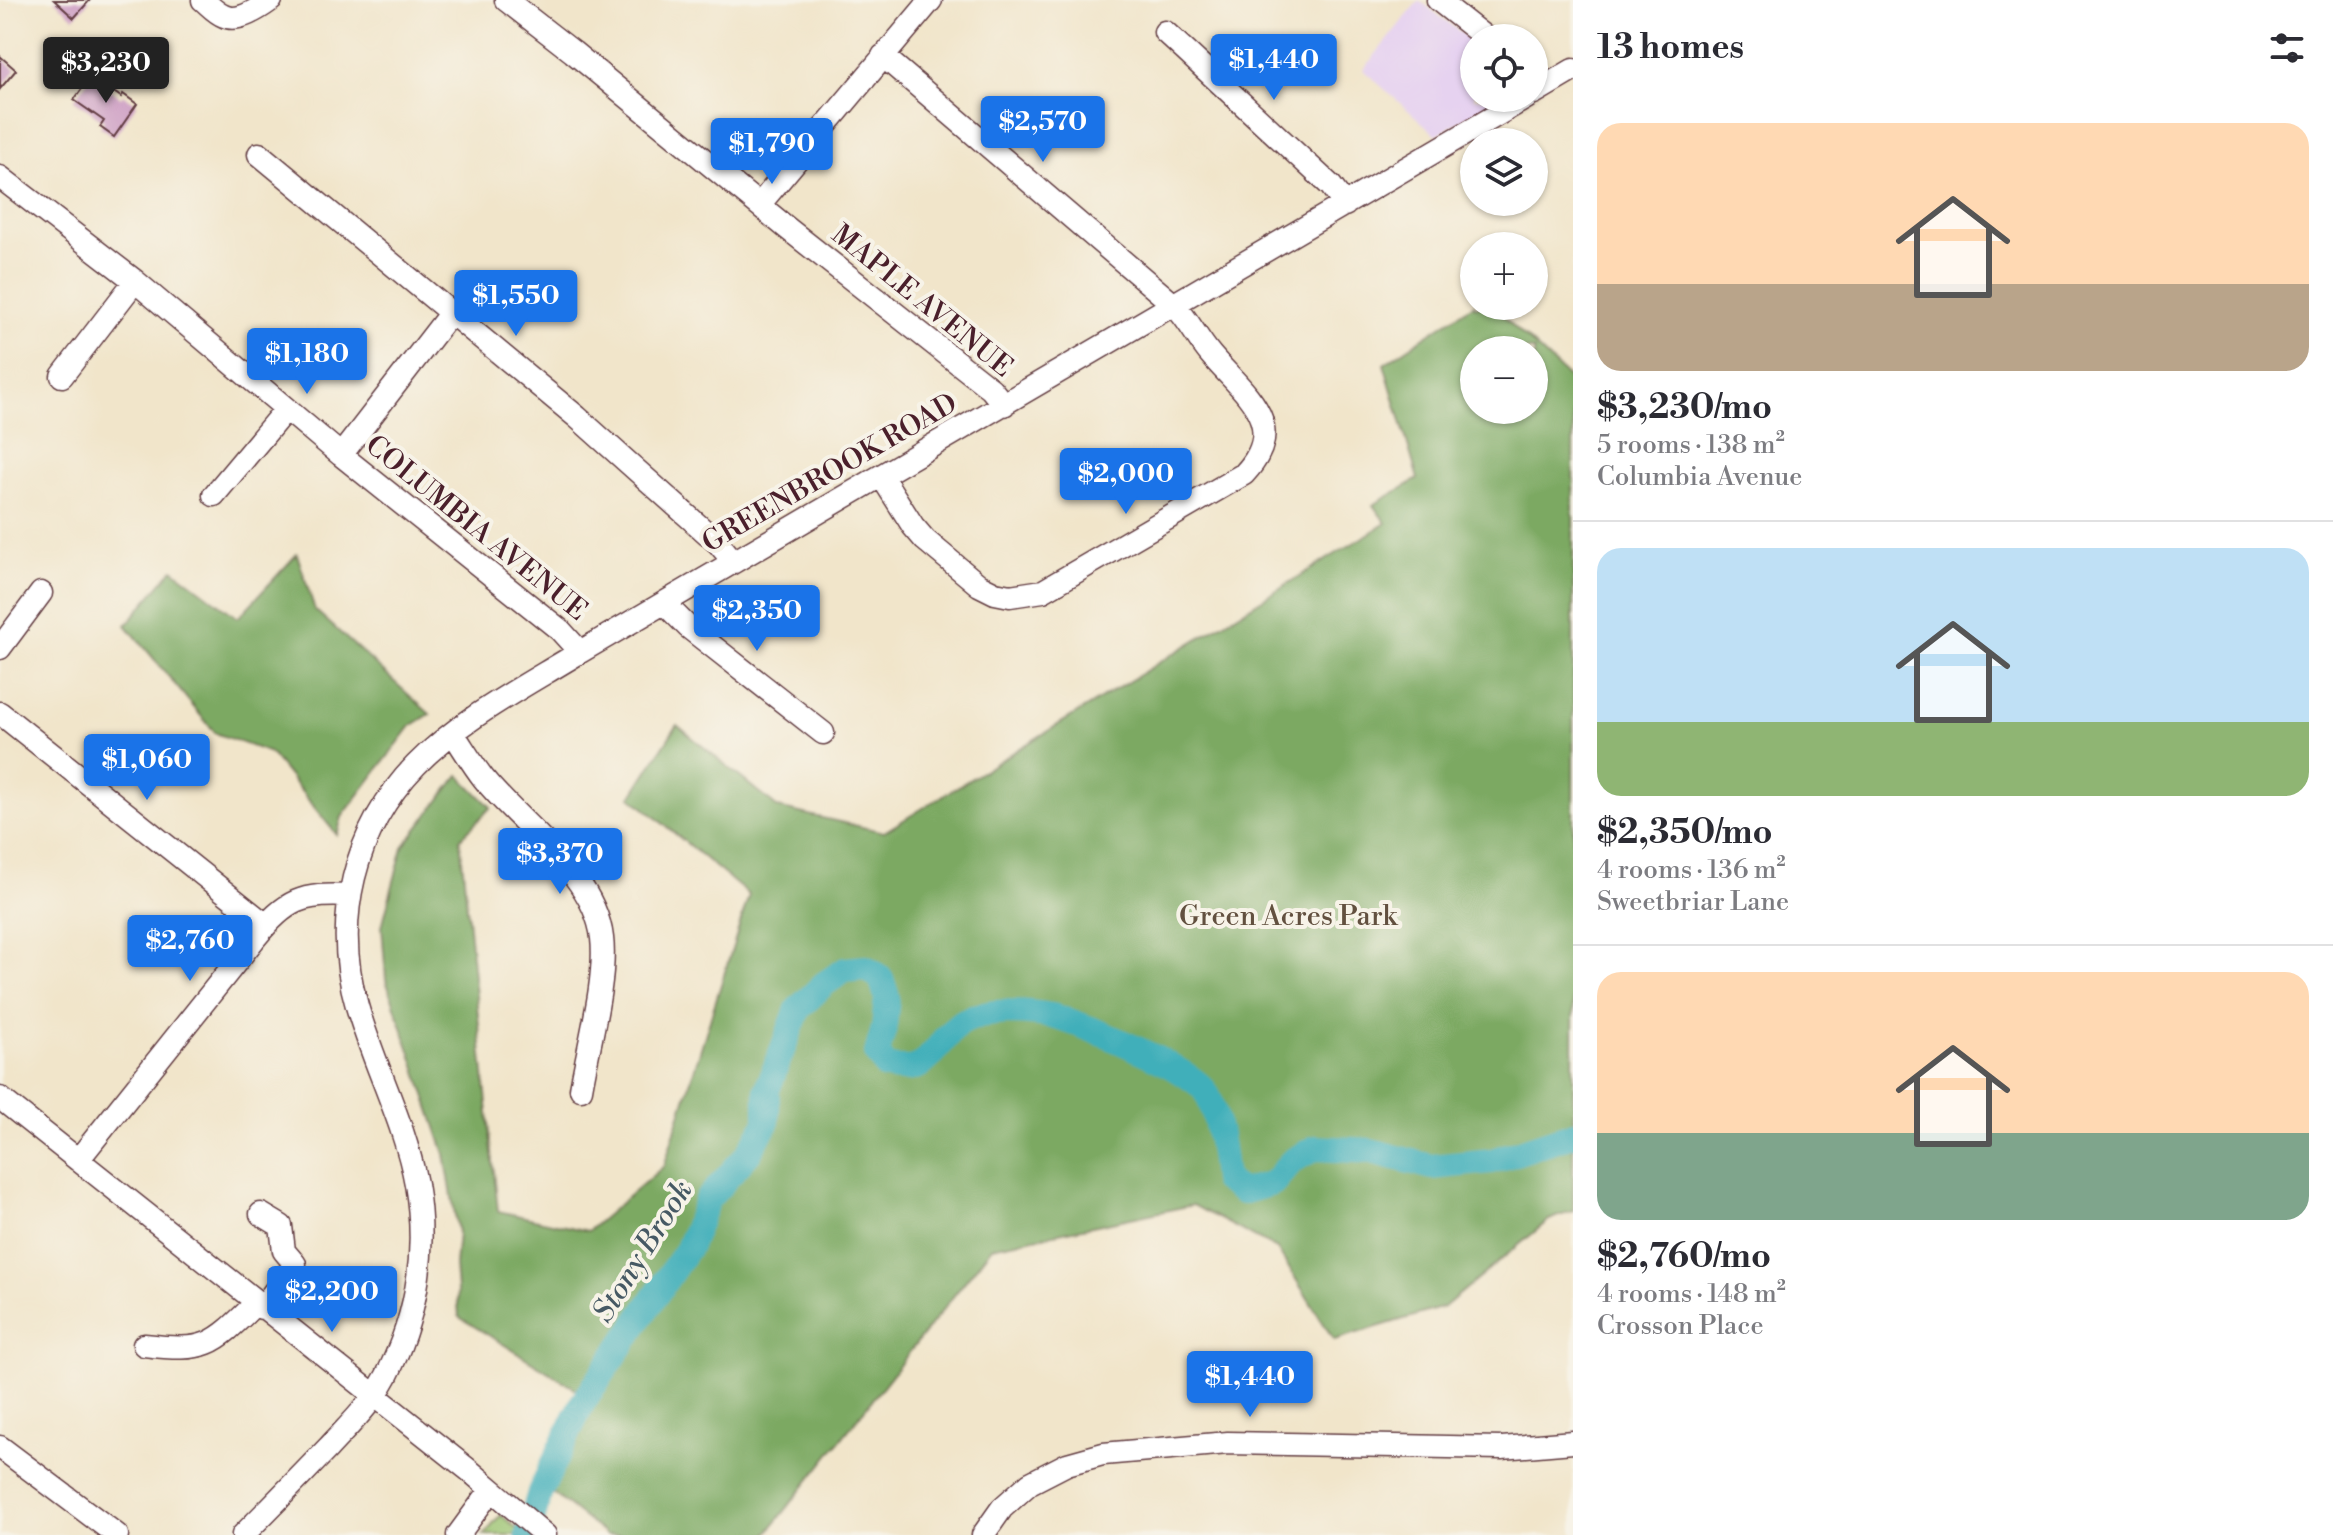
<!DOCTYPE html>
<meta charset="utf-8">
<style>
:root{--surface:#fff;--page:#f7f7f7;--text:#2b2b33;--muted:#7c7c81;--line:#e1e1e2;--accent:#1a73e8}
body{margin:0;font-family:"Libre Bodoni",serif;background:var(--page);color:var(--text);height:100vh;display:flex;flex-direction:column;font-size:30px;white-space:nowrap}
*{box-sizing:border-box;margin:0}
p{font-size:26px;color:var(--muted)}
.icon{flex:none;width:44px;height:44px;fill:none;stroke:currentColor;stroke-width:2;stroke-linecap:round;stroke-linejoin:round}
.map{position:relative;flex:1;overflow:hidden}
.panel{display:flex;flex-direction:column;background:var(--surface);width:760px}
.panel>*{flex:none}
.fabs{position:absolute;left:1460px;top:24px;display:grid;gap:16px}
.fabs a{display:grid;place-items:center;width:88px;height:88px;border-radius:50%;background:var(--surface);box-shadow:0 2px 6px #0004;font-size:40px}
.price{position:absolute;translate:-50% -68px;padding:0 18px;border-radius:8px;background:var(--accent);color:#fff;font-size:26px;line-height:52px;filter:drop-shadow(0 2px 4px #0008)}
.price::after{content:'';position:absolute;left:50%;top:48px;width:24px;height:18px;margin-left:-12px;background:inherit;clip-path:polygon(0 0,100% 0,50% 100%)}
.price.current{background:#222;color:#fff}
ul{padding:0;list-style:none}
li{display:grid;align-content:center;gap:16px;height:424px;padding:0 24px}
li+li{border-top:2px solid var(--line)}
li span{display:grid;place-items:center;height:248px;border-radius:24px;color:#555}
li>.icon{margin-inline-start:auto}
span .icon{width:144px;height:144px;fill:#fffc;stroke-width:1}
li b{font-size:34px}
h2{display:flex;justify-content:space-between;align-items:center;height:96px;padding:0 24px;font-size:34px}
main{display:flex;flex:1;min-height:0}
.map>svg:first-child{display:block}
</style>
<main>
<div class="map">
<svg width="1573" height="1535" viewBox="0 0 1573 1535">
<rect width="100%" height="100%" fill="#f7f3e8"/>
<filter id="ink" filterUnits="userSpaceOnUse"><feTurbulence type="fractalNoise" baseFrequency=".0125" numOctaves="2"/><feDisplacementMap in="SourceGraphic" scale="16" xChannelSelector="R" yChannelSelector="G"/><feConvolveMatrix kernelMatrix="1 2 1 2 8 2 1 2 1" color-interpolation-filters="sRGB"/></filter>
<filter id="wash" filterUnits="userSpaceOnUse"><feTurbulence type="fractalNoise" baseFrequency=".006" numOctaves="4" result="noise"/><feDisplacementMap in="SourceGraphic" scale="32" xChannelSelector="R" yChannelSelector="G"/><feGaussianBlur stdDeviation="1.8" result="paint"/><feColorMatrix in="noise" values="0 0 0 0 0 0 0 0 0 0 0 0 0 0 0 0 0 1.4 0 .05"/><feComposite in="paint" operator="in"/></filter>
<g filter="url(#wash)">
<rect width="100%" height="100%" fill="#f1e5ca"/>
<path fill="#e6d2f0" d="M1419,0L1474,43V98H1500L1436,135L1363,70Z"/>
<path fill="#9ac36f" stroke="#72714d" stroke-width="2" d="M501,1515L524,1535H484Z"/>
<path fill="#7ba962" stroke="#626446" stroke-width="2" fill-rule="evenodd" d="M1474,304V306H1492L1573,382V1211L1549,1220L1444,1307L1334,1340L1277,1249L1193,1205L992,1247L766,1535H606L542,1485L581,1392L459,1317L455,1265L458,1233L445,1154L386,980L382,926L403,847L459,775L491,807L460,839L498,1211L588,1231L664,1166L749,895L631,797L677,725L778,808L884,832L1386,523L1373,505L1418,479L1384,364ZM1474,350H1534V410H1474Z
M297,554L315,610L430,714L411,726L342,817L337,835L270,753L215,733L126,625L173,569L238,618Z"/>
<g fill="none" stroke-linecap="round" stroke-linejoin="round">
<path stroke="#3fafba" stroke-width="26" d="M528,1535L540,1492L582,1404L689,1246L707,1200L749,1153L767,1122V1090L798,1009L824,984L845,970L866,968L881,978L887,997L884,1028L877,1053L886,1067C923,1075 927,1060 949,1034C953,1030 957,1024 962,1022C988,1009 1025,1011 1052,1016C1080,1022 1191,1069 1205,1091C1217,1108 1223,1159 1225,1180L1242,1192L1273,1183L1292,1161L1315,1148L1371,1151L1432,1167L1492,1161L1573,1134"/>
</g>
<g id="blocks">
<path fill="#ce9fc4" d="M54,0H90L74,18Z
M0,56L16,70L0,89Z
M91,76L121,97L123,94L137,104L114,137L100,127L104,121L74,100Z"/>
</g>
</g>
<g filter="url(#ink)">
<use href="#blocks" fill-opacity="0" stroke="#633d43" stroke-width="2"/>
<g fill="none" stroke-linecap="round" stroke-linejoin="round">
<g stroke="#633d43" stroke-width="25">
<path id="minor" d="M203,0C209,5 216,13 224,16C238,23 260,8 271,0
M506,0L573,52L787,228L991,389L1004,405
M1438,0L1486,38
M1165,32L1331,186L1345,205
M1534,93L1573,70
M259,154L577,417L719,544L734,562
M0,177L135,281L341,455L560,630L580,652
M759,205L931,0
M62,376L135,281
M341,455L450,314
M882,477L913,526L925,540L979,585L995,593L1010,596L1043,591L1244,474C1291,424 1243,393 1211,355C1197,339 1189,320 1174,305L883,56
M214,495L286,409
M664,603L688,627L823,733
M0,648L41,593
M0,713L266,925
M453,733C463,748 473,765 484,779C522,826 595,875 602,938C607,979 588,1047 581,1089
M0,1098L470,1471L545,1535
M78,1160L256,937C286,900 302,893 349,896
M261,1214L281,1226L284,1251L295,1264L262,1308
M144,1345C206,1352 212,1347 256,1303
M0,1447L117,1535
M243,1535C272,1506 300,1477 328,1448C351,1423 377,1399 391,1367C418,1310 427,1247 416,1184C405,1123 374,1066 357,1006C332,921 354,829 416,765C462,718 525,686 580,652L1526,98
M458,1535L491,1490
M983,1535L1002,1508L1030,1483L1067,1464L1103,1454L1228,1443L1502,1448L1573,1442"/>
</g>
<use href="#minor" stroke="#fff" stroke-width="22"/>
</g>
</g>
<g text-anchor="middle" stroke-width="8" stroke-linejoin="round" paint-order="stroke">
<g font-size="28" fill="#4a1f2b" stroke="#f7f3e8">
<text transform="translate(923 300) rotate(39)" y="10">MAPLE AVENUE</text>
<text transform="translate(829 472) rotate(-30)" y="10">GREENBROOK ROAD</text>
<text transform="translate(477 527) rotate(39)" y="10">COLUMBIA AVENUE</text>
</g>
<g font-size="28" fill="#62503f" stroke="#f7f3e8">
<text x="1288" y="925">Green Acres Park</text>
</g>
<g font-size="30" font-style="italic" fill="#465964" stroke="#f7f3e8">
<text transform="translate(642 1251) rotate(-58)" y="10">Stony Brook</text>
</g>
</g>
</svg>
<div class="fabs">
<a><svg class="icon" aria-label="locate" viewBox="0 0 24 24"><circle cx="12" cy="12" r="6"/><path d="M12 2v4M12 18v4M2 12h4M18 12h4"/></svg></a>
<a><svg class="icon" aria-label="layers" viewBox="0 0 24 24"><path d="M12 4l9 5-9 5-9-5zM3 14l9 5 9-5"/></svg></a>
<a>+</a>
<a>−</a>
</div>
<b class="price" style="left:1274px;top:102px">$1,440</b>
<b class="price current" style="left:106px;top:105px">$3,230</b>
<b class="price" style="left:1043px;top:164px">$2,570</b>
<b class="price" style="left:772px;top:186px">$1,790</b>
<b class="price" style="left:516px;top:338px">$1,550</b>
<b class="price" style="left:307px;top:396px">$1,180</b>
<b class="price" style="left:1126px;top:516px">$2,000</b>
<b class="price" style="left:757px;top:653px">$2,350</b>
<b class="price" style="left:147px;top:802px">$1,060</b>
<b class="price" style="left:560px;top:896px">$3,370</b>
<b class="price" style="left:190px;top:983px">$2,760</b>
<b class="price" style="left:332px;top:1334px">$2,200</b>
<b class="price" style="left:1250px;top:1419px">$1,440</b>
</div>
<section class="panel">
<h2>13 homes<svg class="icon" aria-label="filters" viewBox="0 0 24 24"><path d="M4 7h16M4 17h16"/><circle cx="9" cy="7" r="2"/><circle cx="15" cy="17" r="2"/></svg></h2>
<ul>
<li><span style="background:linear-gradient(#ffd9b3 65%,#b9a48a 0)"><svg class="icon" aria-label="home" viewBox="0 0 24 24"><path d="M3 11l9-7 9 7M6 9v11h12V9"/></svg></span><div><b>$3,230/mo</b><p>5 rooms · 138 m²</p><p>Columbia Avenue</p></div></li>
<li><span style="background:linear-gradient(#bfe0f5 70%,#8fb573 0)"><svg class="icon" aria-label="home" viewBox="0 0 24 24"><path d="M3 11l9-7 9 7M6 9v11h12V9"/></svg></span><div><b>$2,350/mo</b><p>4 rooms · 136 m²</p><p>Sweetbriar Lane</p></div></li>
<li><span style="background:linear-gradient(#ffd9b3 65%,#7fa58c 0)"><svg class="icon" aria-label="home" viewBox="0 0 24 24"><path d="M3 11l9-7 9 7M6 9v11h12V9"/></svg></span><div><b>$2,760/mo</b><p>4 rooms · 148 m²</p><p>Crosson Place</p></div></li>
</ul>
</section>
</main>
